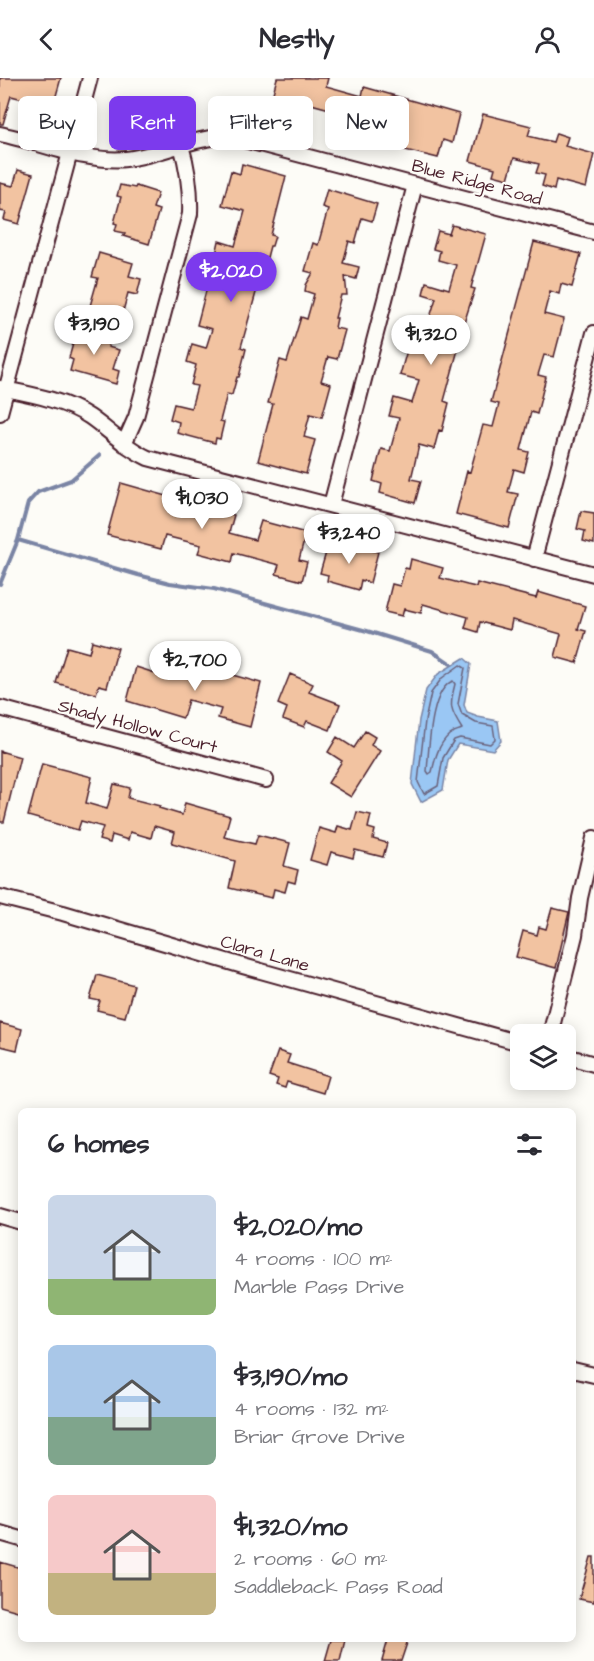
<!DOCTYPE html>
<meta charset="utf-8">
<style>
:root{--surface:#fff;--page:#f2f2f3;--text:#2b2b33;--muted:#7c7c81;--accent:#7c3aed}
body{margin:0;font-family:"Architects Daughter",sans-serif;background:var(--page);color:var(--text);height:100vh;display:flex;flex-direction:column;font-size:22px;white-space:nowrap}
*{box-sizing:border-box;margin:0}
p{font-size:20px;color:var(--muted)}
.icon{flex:none;width:33px;height:33px;fill:none;stroke:currentColor;stroke-width:2;stroke-linecap:round;stroke-linejoin:round}
.map{position:relative;flex:1;overflow:hidden}
.panel{position:absolute;left:18px;top:1030px;width:558px;height:534px;display:flex;flex-direction:column;background:var(--surface);border-radius:9px;box-shadow:0 3px 15px #0003}
.panel>*{flex:none}
.hud{position:absolute;left:18px;top:18px;width:558px;height:54px;display:flex;gap:12px}
.tools{position:absolute;left:510px;top:946px;display:grid;gap:12px}
.tools a{display:grid;place-items:center;width:66px;height:66px;border-radius:9px;background:var(--surface);box-shadow:0 3px 15px #0003;font-size:30px}
.price{position:absolute;translate:-50% -51px;padding:0 14px;border-radius:21px;background:#fff;color:#222;font-size:20px;line-height:39px;filter:drop-shadow(0 2px 3px #0008)}
.price::after{content:'';position:absolute;left:50%;top:36px;width:18px;height:14px;margin-left:-9px;background:inherit;clip-path:polygon(0 0,100% 0,50% 100%)}
.price.active{background:var(--accent);color:#fff}
ul{padding:0;list-style:none}
li{display:flex;align-items:center;gap:18px;height:150px;padding:0 30px}
li span{display:grid;place-items:center;flex:none;width:168px;height:120px;border-radius:9px;color:#555}
li>.icon{margin-inline-start:auto}
span .icon{width:72px;height:72px;fill:#fffc;stroke-width:1}
li b{font-size:26px}
h2{display:flex;justify-content:space-between;align-items:center;height:72px;padding:0 30px;font-size:26px}
.tag{padding:0 21px;border-radius:9px;background:var(--surface);box-shadow:0 3px 15px #0003;font-size:21px;line-height:54px}
.tag.active{background:var(--accent);color:#fff}
header{display:flex;justify-content:space-between;align-items:center;height:78px;padding:0 30px;background:var(--surface);font-size:27px;font-weight:800}
.map>svg:first-child{display:block}
</style>
<header><svg class="icon" aria-label="back" viewBox="0 0 24 24"><path d="M15 5l-7 7 7 7"/></svg>Nestly<svg class="icon" aria-label="person" viewBox="0 0 24 24"><circle cx="12" cy="8" r="4"/><path d="M4 21q1-7 8-7t8 7"/></svg></header>
<div class="map">
<svg width="594" height="1583" viewBox="0 0 594 1583">
<rect width="100%" height="100%" fill="#fdfcf7"/>
<filter id="ink" filterUnits="userSpaceOnUse"><feTurbulence type="fractalNoise" baseFrequency=".0167" numOctaves="2"/><feDisplacementMap in="SourceGraphic" scale="12" xChannelSelector="R" yChannelSelector="G"/><feConvolveMatrix kernelMatrix="1 2 1 2 8 2 1 2 1" color-interpolation-filters="sRGB"/></filter>
<g filter="url(#ink)">
<path fill="#9ac7f4" stroke="#7a84a4" stroke-width="1.5" d="M464,580L471,586L464,627L467,635L478,639L498,643L501,663L493,672L458,666L448,682L443,712L421,724L412,706L419,642L426,612L438,596Z"/>
<g fill="none" stroke-linecap="round" stroke-linejoin="round">
<path stroke="#6a627b" stroke-width="1.5" d="M460,587L465,590L458,626L462,637L476,645L493,648L495,661L490,666L460,660L454,662L443,680L438,708L424,716L418,704L425,643L431,615L442,600Z
M453,603L455,606C449,629 450,632 462,651C458,653 453,653 449,657C438,667 435,681 432,694L429,696L427,693C429,672 430,611 453,603Z"/>
<path stroke="#7a84a4" stroke-width="4" d="M18,462L28,425L38,414L71,402L100,377
M0,506L18,462L138,497L170,505L214,511L367,553L432,573L451,586"/>
</g>
<path fill="#f2c3a1" stroke="#4a1f2b" stroke-width="1.5" d="M0,0H61L50,39L36,35L38,25L11,18L3,46H0Z
M277,0H328L326,8L362,18L364,9L459,36L452,65L443,62L438,80L397,70L400,61L372,53L369,63L341,56L343,48L334,46L337,33L311,26L306,45L268,34Z
M483,36L531,48L528,58L553,64L556,55L568,59L565,68L594,76L586,110L556,102L554,112L542,108L545,97L536,95L539,86L514,80L508,101L493,97L495,90L470,83Z
M242,86L286,98L271,157L275,158L272,168H270L264,191L257,189L251,210L257,211L241,269L246,271L239,299H237L232,317L227,316L220,343L224,344L220,361L216,360L215,365L177,355L179,344L170,341L174,326L191,330L197,308L191,307L196,287L187,284L192,266L206,270L212,251L197,247L207,209L226,214L235,181L216,176L219,163L235,168L245,133L222,127L231,93L240,96Z
M18,92L33,96L19,146L4,142L6,134L0,133V105L13,108Z
M120,107L135,110L136,108L158,115L153,130L159,132L149,166L123,158L125,155L115,153L117,146L114,145L121,119L117,118Z
M327,111L377,126L372,143L362,140L355,165L349,163L343,185L359,189L356,201L345,198L347,217H341L335,240H337L335,250L345,252L337,281L328,279L321,303L331,306L322,339L310,336L304,359L315,362L306,396L258,383L273,326L268,325L280,282L287,284L301,239L307,241L314,216L305,213L306,207L313,195L305,193L313,165L318,167L328,131L322,129Z
M452,147L486,156L471,210L475,211L464,245L455,243L448,265L459,268L444,323L449,325L442,353L439,352L434,371L419,367L411,401L421,403L415,425L380,415L382,406L373,403L381,371L390,373L399,340L389,338L394,320L412,325L419,302L400,297L409,265L419,268L421,258L424,259L436,220L423,216L426,204L449,211L456,187L438,182L440,173L433,171L438,153L449,156Z
M534,164L581,176L572,209L561,206L559,216L550,213L544,236L564,241L554,279L544,277L538,297L546,299L537,336L531,334L521,372L529,374L524,394L514,391L508,414L518,416L509,450L456,436L467,393L470,394L483,347L493,349L499,326L491,324Z
M99,175L133,185L129,198L141,201L137,217L128,215L122,237L90,228L98,200L92,199Z
M82,249L111,257L108,269L119,272L113,291L119,293L116,306L70,293L73,282L69,280L74,262H79Z
M121,405L234,437L229,455L255,462L261,443L306,455L299,482L307,484L302,503L276,496L279,487L234,475L232,484L198,475L201,467L165,458L161,471L107,457Z
M581,433L594,435V466L583,463L585,453L577,451Z
M338,463L378,474L370,505L361,502L359,512L327,503L328,497L320,495L327,471L335,473Z
M411,481L443,490L440,500L467,507L476,509L477,505L536,520L538,514L585,528L578,551L586,553L577,585L555,579L561,556L512,542L510,552L480,544L478,554L465,550L468,539L423,526L421,535L404,531L402,538L385,534L392,506L400,508L405,490L409,491Z
M92,563L118,570L107,609L99,607L96,616L56,605L67,569L89,575Z
M159,583L209,597L211,591L261,605L250,649L218,640L221,631L188,622L183,640L127,623L136,589L155,595Z
M290,596L313,606L309,614L340,626L330,652L307,643L304,649L283,641L287,630L278,626Z
M365,653L375,659L371,667L380,673L351,719L328,705L342,683L328,674L337,659L354,670Z
M0,673L20,679L4,744H0Z
M42,686L92,699L86,725L107,731L114,706L130,710L128,720L160,728L159,730L182,737L185,725L230,738L224,759L255,766L258,757L290,765L284,788L298,792L295,805L288,803L285,814L274,811L272,820L229,810L235,783L172,765L175,754L154,748L151,760L130,754L128,762L112,757L110,765L99,762L103,749L81,743L78,752L28,738Z
M357,734L371,737L368,750L375,752L373,761L387,765L383,779L355,772L353,780L331,774L327,787L310,782L319,750L336,755L338,748L352,752Z
M552,830L569,834L556,890L516,879L523,853L537,857L539,849L546,851Z
M97,897L134,907L125,939L97,932L100,923L90,921Z
M0,945L22,951L17,972L0,968Z
M278,973L290,977L287,985L328,998L323,1015L287,1004L285,1010L276,1007L278,1001L269,998Z
M591,1479H594V1524L579,1521Z
M0,1484L21,1490V1534L0,1528Z
M331,1562H345L340,1583H325Z
M388,1562H408L401,1583H382Z"/>
<g fill="none" stroke-linecap="round" stroke-linejoin="round">
<g stroke="#4a1f2b" stroke-width="18">
<path id="minor" d="M0,56C40,64 86,85 126,81C163,77 195,57 233,59L594,154
M0,310C29,316 65,322 90,339C110,353 126,370 148,380L594,496
M0,335L90,0
M124,366L136,339L190,136C191,111 188,91 181,67
M331,427L415,107
M534,481L594,255
M0,630L266,702
M0,819L63,835L243,888L520,965
M550,957L575,857L580,820L594,760
M566,978L594,986
M0,1138L21,1144
M573,1292L594,1297
M0,1455L21,1461"/>
</g>
<use href="#minor" stroke="#fdfcf7" stroke-width="14"/>
</g>
</g>
<g text-anchor="middle" stroke-width="4.5" stroke-linejoin="round" paint-order="stroke">
<g font-size="18" fill="#4a1f2b" stroke="#fdfcf7">
<text transform="translate(477 104) rotate(15)" y="6">Blue Ridge Road</text>
<text transform="translate(138 648) rotate(15)" y="6">Shady Hollow Court</text>
<text transform="translate(265 875) rotate(16)" y="6">Clara Lane</text>
</g>
</g>
</svg>
<div class="tools">
<a><svg class="icon" aria-label="layers" viewBox="0 0 24 24"><path d="M12 4l9 5-9 5-9-5zM3 14l9 5 9-5"/></svg></a>
</div>
<b class="price active" style="left:231px;top:225px">$2,020</b>
<b class="price" style="left:94px;top:278px">$3,190</b>
<b class="price" style="left:431px;top:288px">$1,320</b>
<b class="price" style="left:202px;top:452px">$1,030</b>
<b class="price" style="left:349px;top:487px">$3,240</b>
<b class="price" style="left:195px;top:614px">$2,700</b>
<div class="hud">
<a class="tag">Buy</a>
<a class="tag active">Rent</a>
<a class="tag">Filters</a>
<a class="tag">New</a>
</div>
<section class="panel">
<h2>6 homes<svg class="icon" aria-label="filters" viewBox="0 0 24 24"><path d="M4 7h16M4 17h16"/><circle cx="9" cy="7" r="2"/><circle cx="15" cy="17" r="2"/></svg></h2>
<ul>
<li><span style="background:linear-gradient(#c9d6e8 70%,#8fb573 0)"><svg class="icon" aria-label="home" viewBox="0 0 24 24"><path d="M3 11l9-7 9 7M6 9v11h12V9"/></svg></span><div><b>$2,020/mo</b><p>4 rooms · 100 m²</p><p>Marble Pass Drive</p></div></li>
<li><span style="background:linear-gradient(#a9c7e8 60%,#7fa58c 0)"><svg class="icon" aria-label="home" viewBox="0 0 24 24"><path d="M3 11l9-7 9 7M6 9v11h12V9"/></svg></span><div><b>$3,190/mo</b><p>4 rooms · 132 m²</p><p>Briar Grove Drive</p></div></li>
<li><span style="background:linear-gradient(#f6c9c9 65%,#c2b280 0)"><svg class="icon" aria-label="home" viewBox="0 0 24 24"><path d="M3 11l9-7 9 7M6 9v11h12V9"/></svg></span><div><b>$1,320/mo</b><p>2 rooms · 60 m²</p><p>Saddleback Pass Road</p></div></li>
</ul>
</section>
</div>
